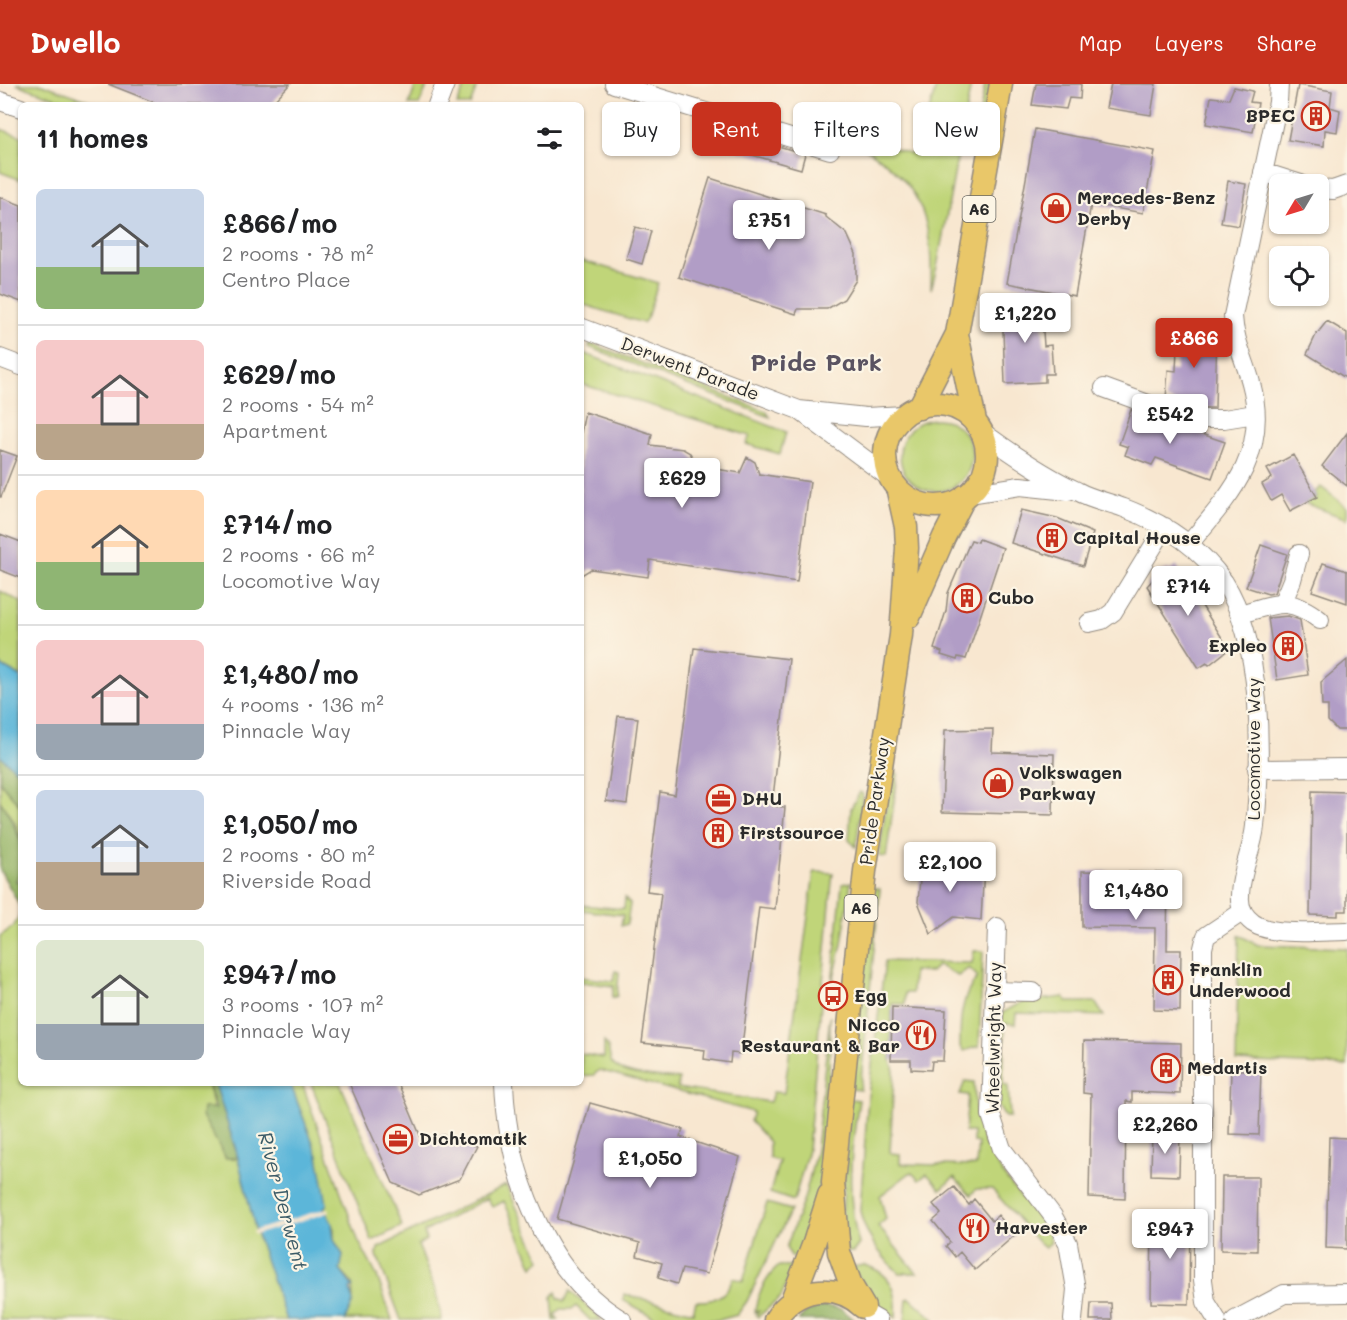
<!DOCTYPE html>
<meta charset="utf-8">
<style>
:root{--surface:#fff;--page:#f6f6f6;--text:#202124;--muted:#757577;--line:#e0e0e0;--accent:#c8321e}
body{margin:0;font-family:Mali,sans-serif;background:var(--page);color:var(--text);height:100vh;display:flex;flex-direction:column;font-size:22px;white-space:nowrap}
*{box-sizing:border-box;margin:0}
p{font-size:20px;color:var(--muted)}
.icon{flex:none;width:33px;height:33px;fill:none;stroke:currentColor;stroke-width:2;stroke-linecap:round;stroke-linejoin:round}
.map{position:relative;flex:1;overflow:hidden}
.panel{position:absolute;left:18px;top:18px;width:566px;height:984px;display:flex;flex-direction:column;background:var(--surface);border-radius:9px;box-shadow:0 2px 4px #0004}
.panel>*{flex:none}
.guide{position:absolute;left:602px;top:18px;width:570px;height:54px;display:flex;gap:12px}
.needle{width:39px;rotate:232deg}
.fabs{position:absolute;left:1269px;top:90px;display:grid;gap:12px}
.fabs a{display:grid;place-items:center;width:60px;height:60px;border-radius:9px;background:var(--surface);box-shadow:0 2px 4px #0004;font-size:30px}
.price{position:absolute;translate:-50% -51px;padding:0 14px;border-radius:6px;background:#fff;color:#222;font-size:20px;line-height:39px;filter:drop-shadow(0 2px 3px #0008)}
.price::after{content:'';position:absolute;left:50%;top:36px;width:18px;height:14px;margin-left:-9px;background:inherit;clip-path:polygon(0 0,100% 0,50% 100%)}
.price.active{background:var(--accent);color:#fff}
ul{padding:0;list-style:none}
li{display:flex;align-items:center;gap:18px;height:150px;padding:0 18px}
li+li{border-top:2px solid var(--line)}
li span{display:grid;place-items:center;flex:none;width:168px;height:120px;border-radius:9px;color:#555}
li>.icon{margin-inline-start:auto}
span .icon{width:72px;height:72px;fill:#fffc;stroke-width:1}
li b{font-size:26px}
h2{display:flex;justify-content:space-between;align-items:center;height:72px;padding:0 18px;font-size:26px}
.chip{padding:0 21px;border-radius:9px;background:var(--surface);box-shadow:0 2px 4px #0004;font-size:21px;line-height:54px}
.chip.active{background:var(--accent);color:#fff}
header{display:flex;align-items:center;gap:36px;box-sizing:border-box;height:84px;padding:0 30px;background:var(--accent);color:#fff}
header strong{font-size:28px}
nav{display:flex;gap:33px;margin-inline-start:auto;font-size:21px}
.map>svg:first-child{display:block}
</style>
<header>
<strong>Dwello</strong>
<nav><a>Map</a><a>Layers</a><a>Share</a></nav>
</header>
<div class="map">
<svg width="1347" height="1236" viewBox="0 0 1347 1236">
<rect width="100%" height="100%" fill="#fcf5e5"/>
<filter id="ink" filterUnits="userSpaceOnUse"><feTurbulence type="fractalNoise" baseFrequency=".0167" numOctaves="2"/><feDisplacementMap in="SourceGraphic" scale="12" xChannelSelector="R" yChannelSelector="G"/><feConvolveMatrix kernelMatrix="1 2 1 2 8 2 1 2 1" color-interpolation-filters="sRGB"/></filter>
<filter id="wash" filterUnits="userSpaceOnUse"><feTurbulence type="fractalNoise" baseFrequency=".008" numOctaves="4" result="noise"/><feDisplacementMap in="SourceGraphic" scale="24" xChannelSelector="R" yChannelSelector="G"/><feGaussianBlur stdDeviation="1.35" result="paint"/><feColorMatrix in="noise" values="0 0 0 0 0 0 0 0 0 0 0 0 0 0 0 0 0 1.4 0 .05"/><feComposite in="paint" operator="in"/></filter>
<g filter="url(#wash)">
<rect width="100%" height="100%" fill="#f8e7d0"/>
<path fill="#c0d579" stroke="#768052" stroke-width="1.5" d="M16,0H42L101,21H76Z
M416,0H428L419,21H409Z
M466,0H478L470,21H457Z
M937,0H971L937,183L931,205C933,134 921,95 856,59L857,54L916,71Z
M985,0H990L978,62L974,61Z
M0,45L21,52V96L0,88Z
M580,176L658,199L647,234L643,239L581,220Z
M590,259L766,327L770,333L589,263Z
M581,268L786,348L780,370L746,360L750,352L581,300Z
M900 371a36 36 0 1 1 72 0a36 36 0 1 1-72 0Z
M1321,403L1347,423V435L1304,419L1317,413L1315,408Z
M0,507L21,518V593L0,581Z
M894,686L898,690L886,773L879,772L890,696Z
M0,698L21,723V756L14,737L0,717Z
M860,708L863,710L856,763L849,756L851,724Z
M814,788L833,789L832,797L808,1066L794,1117L770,1109L779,1077L769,1074V1058L750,1037L753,1028L599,986L594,991L581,992V970L604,974V958C612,965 607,971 612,979C621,993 663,993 679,995L677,1004L770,1018L773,1008L784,1009Z
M851,798L842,860L832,901L842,800Z
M871,803L880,805L860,1006L851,1005Z
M625,814L630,820L627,840L621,842L623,831L581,826V821L624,825Z
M21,829V999H208L225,1074H238L256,1148L286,1236H0V852L13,843Z
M1239,851L1258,861L1347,864V982L1236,977Z
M974,867H983L979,962L964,967L960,963C960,938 960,913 978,893L969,884L958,892L938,881L931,888L913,887L912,909H905V920H892L891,976L894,987L890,1069L900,1070V1080L976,1082L978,1059L973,1058V1048H965L968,1011L960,1010L965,997L974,998L976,1032L985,1061L1007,1096L1048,1145L1051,1158L1045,1164L1039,1159L992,1105H976L971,1111L954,1093L941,1105L927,1090L919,1096L911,1088L880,1112L886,1135L878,1142L917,1189H899C880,1171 866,1153 860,1127L868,1013L885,877L972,879Z
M615,887L619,888L617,912L612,914L614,902L581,898V893L613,897Z
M1064,913L1067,918H1095L1104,932L1016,929L1015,940L1005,939L1003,1001H1008L1010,1033H1005L998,1022L1002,929L1022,918Z
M830,932C829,1017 830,1092 800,1172L792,1173L786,1164L805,1112L816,1067Z
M290,999H302L358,1156L377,1192L392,1236H345L353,1215L352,1199L340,1186L343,1171L334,1156V1145L324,1124L318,1072Z
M311,999H340L402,1142L372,1157Z
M850,1015L859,1016C851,1065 845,1111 859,1160L853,1168H847L842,1131Z
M506,1101L541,1176L533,1183L504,1117L493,1123L487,1114L424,1148L426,1156L418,1161L436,1208L442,1236H401L377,1171L378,1164Z
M767,1119L791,1126L747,1217L737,1231L719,1236H659L623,1216L624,1210L693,1228L696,1217C714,1218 727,1212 733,1194L743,1197Z
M864,1181C892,1189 898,1207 896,1234L873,1216L852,1183Z
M779,1182H794L781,1213L758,1233L756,1231L759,1227L755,1228C756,1212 767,1192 779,1182Z
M570,1207L602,1236H590L576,1222L572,1225H561L555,1231L559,1236H554L552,1213L556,1208L558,1214L565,1217Z
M910,1214L935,1236H905L907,1215Z"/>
<path fill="#98b669" stroke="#62704a" stroke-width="1.5" d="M0,672L21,690V723L0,698Z
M0,717C15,739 32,771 16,797L21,798V824L0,786Z
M208,999H215L238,1074H226L202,1032L203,1024H216Z
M825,1222L841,1225L855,1236H798L806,1228Z"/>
<path fill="#5cb6d9" stroke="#447082" stroke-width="1.5" d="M0,581L21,593V690L0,672Z
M215,999H290L318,1072L327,1120L324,1124L332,1139L334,1156L343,1171L340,1186L353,1203L350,1205L353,1218L345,1236H286L256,1148L236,1066Z"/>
<path fill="#f8e7d0" d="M328,1124L330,1128L254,1151L253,1147Z"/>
<g id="blocks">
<path fill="#b19dc6" d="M108,0H290L270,21H161Z
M1036,0H1081L1080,15L1069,14L1066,25L1032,21Z
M1111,0H1156L1151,31L1106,24Z
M1298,1L1332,7L1330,23L1340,26L1337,48L1325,46L1324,62L1288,56Z
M1234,3L1253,7L1250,18L1258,19L1253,48L1206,40L1211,13L1229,15Z
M721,45L805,70L801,85L717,61Z
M1035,45L1155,67L1143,129L1091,120L1075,212L1007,199Z
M710,94L826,131V133L847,150L856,170V196L844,215L827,225H798L796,230L679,193Z
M1228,97L1246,100L1239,142L1221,139Z
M0,113L21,121V218L0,210Z
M635,143L651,147L642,180L626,175Z
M1041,218L1044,262L1051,261L1053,290H1045V298L1005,300L1002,220Z
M1327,237L1347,249V295L1307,270L1316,251Z
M1178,242L1217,245L1215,324H1191L1166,315L1168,286L1176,287Z
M1131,326L1225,358L1212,394L1156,374L1152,381L1125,371L1128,363L1119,360Z
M585,328L652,350L650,361L683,365L690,369L698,382L740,389L747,373L755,378L759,390L810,398L797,498L650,476L648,493L591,485L580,492V353Z
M1347,349V402L1322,382Z
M0,366L17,372L1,413H0Z
M1293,371L1317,413L1290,427L1281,411L1271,417L1262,400L1272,394L1267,385Z
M1021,426L1057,434L1093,449L1083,482L1011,459Z
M0,450L21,458V494L0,486Z
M979,455L1003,464L966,575L958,573L957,576L941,571L942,568L934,565L946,527L948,509L971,456L978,458Z
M1261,461L1287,470L1274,509L1268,510L1246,503Z
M1323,479L1347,487V519L1312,507Z
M1177,482L1229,565L1209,581L1207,579L1199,584L1147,502L1160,488L1168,485L1169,487Z
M1288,532L1300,536L1308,591L1277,596L1268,534Z
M694,564L789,575L772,722L785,723L775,825L759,823L741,970L731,969L730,979L704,975L705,966L642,959L661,809L647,807L660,708L675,711Z
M1347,576V646H1337L1328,637V622H1322L1321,598Z
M618,632L638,634L627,720L606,717Z
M993,645L992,668L1054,670L1053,731L942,728L945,646Z
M1312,707L1347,708V827H1338V832L1310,831Z
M931,771L948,783H984L981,836L954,833L931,850L918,818L921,784Z
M1082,787L1168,789L1167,866H1181L1180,927L1154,926L1155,844L1082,843Z
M892,923L946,926L943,977H932L931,986L911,985V976H891Z
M1084,957L1181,959L1180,1010L1132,1008V1018L1126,1017L1125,1115L1089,1113L1091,1010L1083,1009Z
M1231,986H1261L1259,1051L1229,1050Z
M349,999H398L423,1058L443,1051L477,1062L460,1095L419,1111L393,1099Z
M590,1019L683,1045L680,1053L740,1073L707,1190L682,1185L677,1200L658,1194L662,1179L637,1172L640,1159L557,1135Z
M1152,1049L1180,1050L1179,1092L1151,1091Z
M1329,1053L1347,1054V1165L1326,1164Z
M1222,1093H1258L1257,1167L1221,1166Z
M954,1103L969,1121L974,1115L992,1137L998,1131L1015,1151L975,1186L960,1168L955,1173L946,1162L950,1158L933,1137L941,1130L933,1120Z
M1152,1132L1190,1133L1189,1220L1151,1219Z
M1091,1219H1111L1112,1236H1090Z"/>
</g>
</g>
<g filter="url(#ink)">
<use href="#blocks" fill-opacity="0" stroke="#92897e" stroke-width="1.5"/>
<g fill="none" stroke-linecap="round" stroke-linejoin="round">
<g stroke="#92897e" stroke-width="20">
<path id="minor" d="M614,0L830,66
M0,17L21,24
M437,21L445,0
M1263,88L1301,100
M1318,105L1333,106L1347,101
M580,243L799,326L890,394
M0,274L21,282
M1104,304L1189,335H1224L1255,330
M799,326L866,333L905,331
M981,347C1011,369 1043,391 1077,407C1091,415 1108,418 1124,424C1163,439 1200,463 1224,498C1263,558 1262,671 1255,742C1253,765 1240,788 1240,812C1239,823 1245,833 1253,839C1273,853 1323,847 1347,847
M969,410L1020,402L1068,407
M1189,460C1231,410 1270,369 1251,299C1245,276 1234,256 1233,232L1278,18L1279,0
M1283,518L1292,496L1299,470
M1240,530C1276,520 1288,511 1320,536
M1089,539L1102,536L1113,528L1165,443
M1257,685L1347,684
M997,843L991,1031L1002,1065L1053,1132L1068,1159L1076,1205L1073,1236
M994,907L1033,908
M504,999C507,1085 544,1190 622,1236
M871,1232L878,1236
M1217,1236L1206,1218L1203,1196V864L1206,852L1242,828
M1235,1236L1284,1210L1347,1209"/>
</g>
<g stroke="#92897e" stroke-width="25">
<path id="major" d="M957,250L975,337
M885 371a51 51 0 1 1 102 0a51 51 0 1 1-102 0Z
M919,324L957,250L1001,0
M909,533L944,453L965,412
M792,1216L814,1159L829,1111
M864,1223L851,1201L839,1168L833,1098L865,787L901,551L907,464L906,443L898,407
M775,1236C794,1204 835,1196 863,1223"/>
</g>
<use href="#minor" stroke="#fff" stroke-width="18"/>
<use href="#major" stroke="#e9c769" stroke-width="22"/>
</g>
</g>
<defs>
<g id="building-ring" transform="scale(1.5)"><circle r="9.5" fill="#fcf5e5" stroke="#c8321e" stroke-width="1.5"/><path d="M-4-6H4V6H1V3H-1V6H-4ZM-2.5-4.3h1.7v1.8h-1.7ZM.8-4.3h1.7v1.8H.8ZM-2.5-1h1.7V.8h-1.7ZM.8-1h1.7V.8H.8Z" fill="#c8321e"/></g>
<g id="shop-ring" transform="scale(1.5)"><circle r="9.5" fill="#fcf5e5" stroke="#c8321e" stroke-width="1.5"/><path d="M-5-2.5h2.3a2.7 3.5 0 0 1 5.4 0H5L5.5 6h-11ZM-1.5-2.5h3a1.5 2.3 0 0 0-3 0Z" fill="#c8321e"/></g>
<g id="office-ring" transform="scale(1.5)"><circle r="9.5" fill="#fcf5e5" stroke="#c8321e" stroke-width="1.5"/><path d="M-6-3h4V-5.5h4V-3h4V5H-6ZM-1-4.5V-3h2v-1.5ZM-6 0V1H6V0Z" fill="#c8321e"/></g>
<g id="bus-ring" transform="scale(1.5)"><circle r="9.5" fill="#fcf5e5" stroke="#c8321e" stroke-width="1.5"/><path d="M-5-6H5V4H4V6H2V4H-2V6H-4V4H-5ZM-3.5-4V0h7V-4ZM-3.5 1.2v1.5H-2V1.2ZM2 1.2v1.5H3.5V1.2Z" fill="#c8321e"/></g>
<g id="restaurant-ring" transform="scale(1.5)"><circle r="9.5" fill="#fcf5e5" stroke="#c8321e" stroke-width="1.5"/><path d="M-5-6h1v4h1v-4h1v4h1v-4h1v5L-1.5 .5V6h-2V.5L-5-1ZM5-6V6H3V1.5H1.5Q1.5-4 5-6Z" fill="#c8321e"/></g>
</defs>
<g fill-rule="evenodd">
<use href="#building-ring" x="1316" y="32"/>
<use href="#shop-ring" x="1056" y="124"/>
<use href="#building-ring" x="1052" y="454"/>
<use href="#building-ring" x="967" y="514"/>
<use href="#building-ring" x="1288" y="562"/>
<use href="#shop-ring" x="998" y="699"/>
<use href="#office-ring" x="721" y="715"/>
<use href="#building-ring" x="718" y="749"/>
<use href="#building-ring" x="1168" y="896"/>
<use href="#bus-ring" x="833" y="912"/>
<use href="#restaurant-ring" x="921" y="951"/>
<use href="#building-ring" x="1166" y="984"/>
<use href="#office-ring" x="398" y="1055"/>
<use href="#restaurant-ring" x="974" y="1144"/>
</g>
<g text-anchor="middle" stroke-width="4.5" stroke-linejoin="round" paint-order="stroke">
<g fill="#fcf5e5" stroke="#6a6863" stroke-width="1.5">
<rect x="962.5" y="112" width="33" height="26" rx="4.5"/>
<rect x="844.5" y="811" width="33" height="26" rx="4.5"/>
</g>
<g font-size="16" font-weight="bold" fill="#2b2b2b">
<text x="979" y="131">A6</text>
<text x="861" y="830">A6</text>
</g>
<g font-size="18" font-weight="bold" fill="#2b2b2b" stroke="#fcf5e5" text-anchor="start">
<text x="1295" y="38" text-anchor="end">BPEC</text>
<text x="1077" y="120">Mercedes-Benz<tspan x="1077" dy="21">Derby</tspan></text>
<text x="1073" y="460">Capital House</text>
<text x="988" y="520">Cubo</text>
<text x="1267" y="568" text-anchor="end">Expleo</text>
<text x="1019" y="695">Volkswagen<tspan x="1019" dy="21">Parkway</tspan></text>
<text x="742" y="721">DHU</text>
<text x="739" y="755">Firstsource</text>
<text x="1189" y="892">Franklin<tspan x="1189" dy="21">Underwood</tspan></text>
<text x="854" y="918">Egg</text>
<text x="900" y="947" text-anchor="end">Nicco<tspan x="900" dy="21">Restaurant &amp; Bar</tspan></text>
<text x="1187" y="990">Medartis</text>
<text x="419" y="1061">Dichtomatik</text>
<text x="995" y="1150">Harvester</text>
</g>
<g font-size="18" fill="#2b2b2b" stroke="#fcf5e5">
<text transform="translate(690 285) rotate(21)" y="6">Derwent Parade</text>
<text transform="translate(1254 665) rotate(-90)" y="6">Locomotive Way</text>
<text transform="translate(875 717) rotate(-82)" y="6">Pride Parkway</text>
<text transform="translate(994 954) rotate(-89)" y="6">Wheelwright Way</text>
</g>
<g font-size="20" font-style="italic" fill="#3c5c68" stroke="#fcf5e5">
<text transform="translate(283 1117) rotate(75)" y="7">River Derwent</text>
</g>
<g font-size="24" font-weight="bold" fill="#5a5361" stroke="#fcf5e5">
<text x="816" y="287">Pride Park</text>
</g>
</g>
</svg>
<div class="fabs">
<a><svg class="needle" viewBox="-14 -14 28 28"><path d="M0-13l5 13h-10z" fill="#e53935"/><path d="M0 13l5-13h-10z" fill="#757577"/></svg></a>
<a><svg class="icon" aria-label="locate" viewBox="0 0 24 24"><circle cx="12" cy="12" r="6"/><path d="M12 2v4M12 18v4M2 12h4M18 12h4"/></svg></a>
</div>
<b class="price" style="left:769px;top:167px">£751</b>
<b class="price" style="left:1025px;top:260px">£1,220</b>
<b class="price active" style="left:1194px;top:285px">£866</b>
<b class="price" style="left:1170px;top:361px">£542</b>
<b class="price" style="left:682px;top:425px">£629</b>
<b class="price" style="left:1188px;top:533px">£714</b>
<b class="price" style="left:950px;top:809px">£2,100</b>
<b class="price" style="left:1136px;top:837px">£1,480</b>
<b class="price" style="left:1165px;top:1071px">£2,260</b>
<b class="price" style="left:650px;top:1105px">£1,050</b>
<b class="price" style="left:1170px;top:1176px">£947</b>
<div class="guide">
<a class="chip">Buy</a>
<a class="chip active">Rent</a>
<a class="chip">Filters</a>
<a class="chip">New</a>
</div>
<section class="panel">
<h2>11 homes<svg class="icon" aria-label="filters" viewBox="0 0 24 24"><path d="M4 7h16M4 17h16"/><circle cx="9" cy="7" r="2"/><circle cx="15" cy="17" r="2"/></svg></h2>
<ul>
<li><span style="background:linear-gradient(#c9d6e8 65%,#8fb573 0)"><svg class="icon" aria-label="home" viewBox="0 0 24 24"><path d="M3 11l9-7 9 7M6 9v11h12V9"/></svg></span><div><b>£866/mo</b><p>2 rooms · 78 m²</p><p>Centro Place</p></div></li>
<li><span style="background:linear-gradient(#f6c9c9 70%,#b9a48a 0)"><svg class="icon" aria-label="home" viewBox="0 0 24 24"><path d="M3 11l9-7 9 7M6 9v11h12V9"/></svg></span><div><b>£629/mo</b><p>2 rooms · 54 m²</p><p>Apartment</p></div></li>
<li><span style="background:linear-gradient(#ffd9b3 60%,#8fb573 0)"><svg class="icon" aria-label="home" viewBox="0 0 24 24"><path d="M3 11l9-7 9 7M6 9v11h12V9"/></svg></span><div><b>£714/mo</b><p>2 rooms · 66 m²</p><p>Locomotive Way</p></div></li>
<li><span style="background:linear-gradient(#f6c9c9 70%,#9aa5b1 0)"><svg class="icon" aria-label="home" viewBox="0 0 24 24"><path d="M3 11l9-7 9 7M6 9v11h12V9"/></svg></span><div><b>£1,480/mo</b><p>4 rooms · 136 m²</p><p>Pinnacle Way</p></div></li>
<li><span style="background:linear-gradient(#c9d6e8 60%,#b9a48a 0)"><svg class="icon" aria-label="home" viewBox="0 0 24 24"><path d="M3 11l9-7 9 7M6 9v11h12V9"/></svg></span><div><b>£1,050/mo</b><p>2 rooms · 80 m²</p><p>Riverside Road</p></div></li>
<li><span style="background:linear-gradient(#dfe7d0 70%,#9aa5b1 0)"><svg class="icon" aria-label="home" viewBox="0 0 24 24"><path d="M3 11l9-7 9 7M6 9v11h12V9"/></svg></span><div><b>£947/mo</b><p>3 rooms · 107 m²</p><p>Pinnacle Way</p></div></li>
</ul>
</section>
</div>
